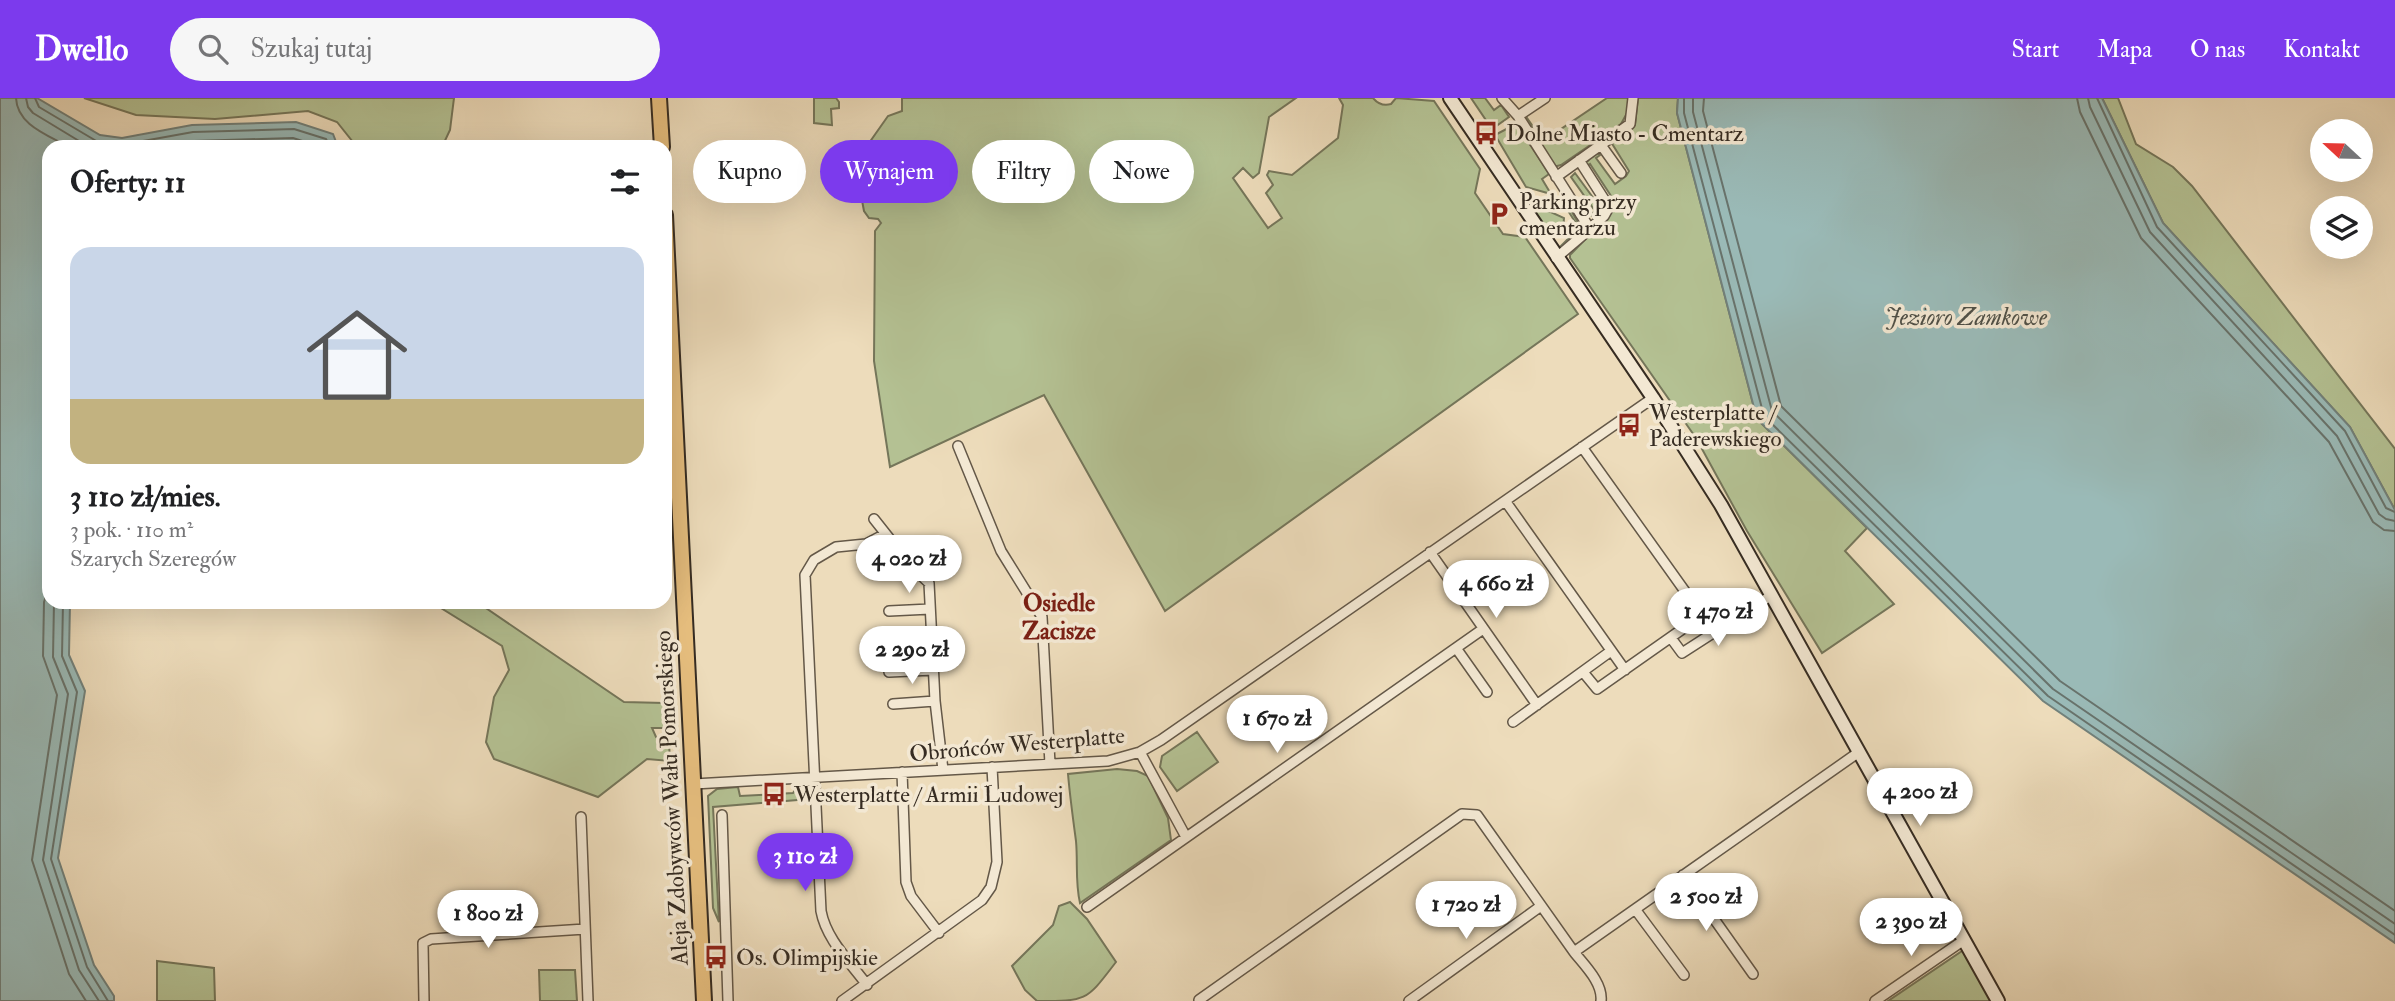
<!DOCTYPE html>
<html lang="pl">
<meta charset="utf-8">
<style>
:root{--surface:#fff;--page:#f6f6f6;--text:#202124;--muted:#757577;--accent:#7c3aed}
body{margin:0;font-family:"IM FELL Double Pica",serif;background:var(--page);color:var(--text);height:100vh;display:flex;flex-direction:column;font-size:26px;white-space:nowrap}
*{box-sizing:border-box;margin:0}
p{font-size:23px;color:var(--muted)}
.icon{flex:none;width:38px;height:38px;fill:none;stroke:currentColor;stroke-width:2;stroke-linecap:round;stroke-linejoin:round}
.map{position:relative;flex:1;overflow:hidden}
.side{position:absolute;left:42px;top:42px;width:630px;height:469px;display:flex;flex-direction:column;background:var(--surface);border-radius:21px;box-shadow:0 7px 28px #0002}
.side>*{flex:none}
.guide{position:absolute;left:693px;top:42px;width:665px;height:63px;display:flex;gap:14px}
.needle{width:46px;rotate:292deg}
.tools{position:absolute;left:2310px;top:21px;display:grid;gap:14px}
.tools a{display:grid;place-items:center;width:63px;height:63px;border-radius:50%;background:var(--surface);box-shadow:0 7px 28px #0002;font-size:35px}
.price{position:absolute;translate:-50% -60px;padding:0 16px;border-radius:24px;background:#fff;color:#222;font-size:23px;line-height:46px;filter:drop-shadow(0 2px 4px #0008)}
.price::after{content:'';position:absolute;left:50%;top:42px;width:21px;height:16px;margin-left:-10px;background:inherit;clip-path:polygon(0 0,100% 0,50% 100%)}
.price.current{background:var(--accent);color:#fff}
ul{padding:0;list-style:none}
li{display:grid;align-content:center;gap:14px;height:371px;padding:0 28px}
li span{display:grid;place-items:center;height:217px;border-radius:21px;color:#555}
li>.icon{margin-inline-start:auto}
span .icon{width:126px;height:126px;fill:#fffc;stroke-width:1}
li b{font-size:30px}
h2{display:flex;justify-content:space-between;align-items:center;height:84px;padding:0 28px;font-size:30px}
.tag{padding:0 24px;border-radius:32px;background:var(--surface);box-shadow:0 7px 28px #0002;font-size:24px;line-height:63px}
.tag.current{background:var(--accent);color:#fff}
header{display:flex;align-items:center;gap:42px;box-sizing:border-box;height:98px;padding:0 35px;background:var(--accent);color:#fff}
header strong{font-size:33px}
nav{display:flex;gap:38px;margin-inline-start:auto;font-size:24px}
.search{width:490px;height:63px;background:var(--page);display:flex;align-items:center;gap:18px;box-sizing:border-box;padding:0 24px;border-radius:38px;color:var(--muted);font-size:26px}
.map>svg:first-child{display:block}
</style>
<header>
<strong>Dwello</strong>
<div class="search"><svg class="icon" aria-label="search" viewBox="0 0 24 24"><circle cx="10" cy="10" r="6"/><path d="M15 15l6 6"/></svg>Szukaj tutaj</div>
<nav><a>Start</a><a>Mapa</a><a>O nas</a><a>Kontakt</a></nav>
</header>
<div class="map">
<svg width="2395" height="903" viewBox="0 0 2395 903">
<rect width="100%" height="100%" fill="#eddcbb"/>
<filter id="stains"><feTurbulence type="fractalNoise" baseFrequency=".00286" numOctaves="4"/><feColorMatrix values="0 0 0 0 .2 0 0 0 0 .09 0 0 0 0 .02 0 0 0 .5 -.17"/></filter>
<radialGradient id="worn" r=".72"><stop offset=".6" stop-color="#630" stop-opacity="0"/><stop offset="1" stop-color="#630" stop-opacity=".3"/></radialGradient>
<path fill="#b4c193" stroke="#75765a" stroke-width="2" d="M84,0H454L450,32L442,49H357L337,24L308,13L215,21L136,17Z
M814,0H836L839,4V10L831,11L832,27L814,25Z
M902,0H1296L1269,19L1259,75L1253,80L1243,70L1233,80L1268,130L1282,120L1266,95L1273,87L1267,77L1269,73L1292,77L1338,40L1343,7L1339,0H1373C1378,6 1384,8 1391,6L1396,0L1434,3L1480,71L1475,95L1503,136L1525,139L1578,216L1165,513L1044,297L890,369L874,263L875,133L881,125L878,121L869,120L864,113L855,65L888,18L902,13Z
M1471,0H1485L1494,12L1501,7L1509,19L1492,31Z
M1607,0H1629L1627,15L1621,26L1561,67L1553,69L1525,24L1527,20L1543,43Z
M1638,0H1678L1677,15L1757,321L1867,430L1845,453L1894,506L1822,555L1747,433L1696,340L1570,160V157L1602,124L1615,104L1590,66L1587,68L1586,65L1591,59L1597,55L1600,57L1596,60L1615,86L1626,78L1629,73L1611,44L1635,27Z
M2102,0H2118L2136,46L2173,69L2192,88L2395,351V412L2350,329L2163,125Z
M1514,27L1531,48L1549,76L1542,81L1551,96L1526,89L1495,37Z
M1575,75L1600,109L1605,107L1603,114L1594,119L1590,117L1595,113L1571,79Z
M1562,97L1583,133L1560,151V149L1579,130L1565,108L1556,103Z
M1531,105L1564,120L1563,132L1555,137L1546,133L1529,109Z
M442,504H477L624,604L664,605L669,630H652L656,639L669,645L670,663L647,661L598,699L494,661L486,644L494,599L509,572L502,548L441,510Z
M1197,634L1218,664L1177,693L1160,669L1162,658Z
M1117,671L1137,673L1148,678L1168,720L1171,742L1080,805C1075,784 1078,765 1076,743C1073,721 1070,699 1068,676Z
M800,685L813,688L809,701L713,709L719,824L713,810L708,698L717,691L738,689L740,698L793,695Z
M1070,804L1087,821L1116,864C1086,903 1088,903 1037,903L1025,892L1012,868L1053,827L1059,808Z
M1968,849L1998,903H1888Z
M157,863L214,870L215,903H157Z
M539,872H575L577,903H540Z"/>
<path fill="#9abab7" stroke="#72817b" stroke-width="2" d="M0,0H37L100,37L122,40L192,27L296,24L333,36L338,49H49V504H70L69,557L85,593L58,760L94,867L114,898V903H0Z
M1678,0H2102L2163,125L2350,329L2395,412V845L2043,603L1757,321L1677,15Z"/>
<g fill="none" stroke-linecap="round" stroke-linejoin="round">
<path stroke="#68736c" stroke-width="2" d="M16,0C17,27 48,37 69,49
M26,0L28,9L33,15L89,49
M35,0L39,9L98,44L121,47L193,34L294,31L326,41L330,49
M1684,0V15L1764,318L2048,598L2395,837
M1693,0V14L1772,313L2053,591L2395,826
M1704,0L1703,13L1781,308L2060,583L2395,813
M2077,0L2080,14L2141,140L2329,344L2373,424L2384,432L2395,433
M2088,0L2090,9L2150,134L2337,338L2379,416L2386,421L2395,423
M2097,0L2157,129L2345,333L2386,410L2395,414
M161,49L194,43L293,40L321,49
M49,489L44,504L43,558L57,597L32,762L69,876L86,903
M54,504L53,559L68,596L43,762L79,872L99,903
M63,504L62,558L77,594L51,761L87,869L108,903"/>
<g stroke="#645848" stroke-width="12">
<path id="street" d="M1502,0L1518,18L1590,131L1556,160
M1518,18L1545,0
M1601,47L1621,75
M1579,62L1609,109L1604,118L1590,131
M1556,79L1630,26L1633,0
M958,348L1001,453L1042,519L1050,666
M1582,349L1714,534
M1506,404L1625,572
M874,421L912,469L929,485L935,603L943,672
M1430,454L1537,607
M889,513L930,511
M1671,540L1682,555L1772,497
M889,543L932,541
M1456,550L1487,594
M889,574L933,572
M1583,574L1597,591L1701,518
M893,606L935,603
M1513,624L1611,553
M1140,654L1186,739
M902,674L906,784L911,798L939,835
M694,686L1108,663L1140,654L1161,642L1653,300
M722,717L728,903
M581,719L588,903
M1683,777L1753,876
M1087,809L1483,531
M1635,811L1684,877
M1574,854C1585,868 1603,885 1601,903
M867,887C850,864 826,841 821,813L805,477L814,462L836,449L866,446L885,436
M1199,902L1462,716L1477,717L1574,854L1859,654
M424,903L423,845L431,841L585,831
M842,903L982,802L991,789L997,764L992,669
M1409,903L1541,808
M1875,903L1964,842"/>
</g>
<g stroke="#362c22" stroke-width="16">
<path id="secondary" d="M1450,0L1653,300L1721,407L1998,903"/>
</g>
<g stroke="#362c22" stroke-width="18">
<path id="primary" d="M659,0L662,49
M665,117L704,903"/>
</g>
<use href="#street" stroke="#f3e8d3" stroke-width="9"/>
<use href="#secondary" stroke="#f3e8d3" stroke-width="12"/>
<use href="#primary" stroke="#e6be7e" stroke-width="14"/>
</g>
<defs>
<g id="bus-bare" transform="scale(1.89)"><path d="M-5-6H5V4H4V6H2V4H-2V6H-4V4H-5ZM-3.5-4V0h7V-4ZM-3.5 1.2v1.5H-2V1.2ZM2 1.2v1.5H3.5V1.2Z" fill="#8f2418" stroke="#f3e8d3" stroke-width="2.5" paint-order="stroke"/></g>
<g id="parking-bare" transform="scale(1.89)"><path d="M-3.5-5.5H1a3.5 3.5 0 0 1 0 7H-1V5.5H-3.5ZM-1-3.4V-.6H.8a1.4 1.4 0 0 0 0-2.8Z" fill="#8f2418" stroke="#f3e8d3" stroke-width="2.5" paint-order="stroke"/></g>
</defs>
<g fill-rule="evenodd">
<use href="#bus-bare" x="1486" y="35"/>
<use href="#parking-bare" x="1499" y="116"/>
<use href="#bus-bare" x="1629" y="327"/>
<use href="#bus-bare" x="774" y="696"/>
<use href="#bus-bare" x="716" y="859"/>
</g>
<g text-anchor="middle" stroke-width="7" stroke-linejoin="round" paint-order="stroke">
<g font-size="23" fill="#362c22" stroke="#f3e8d3" text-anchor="start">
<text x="1506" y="43">Dolne Miasto - Cmentarz</text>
<text x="1519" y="111">Parking przy<tspan x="1519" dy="26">cmentarzu</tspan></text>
<text x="1649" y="322">Westerplatte /<tspan x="1649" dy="26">Paderewskiego</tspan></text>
<text x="794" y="704">Westerplatte / Armii Ludowej</text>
<text x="736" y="867">Os. Olimpijskie</text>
</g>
<g font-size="23" fill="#362c22" stroke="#f3e8d3">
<text transform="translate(1017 646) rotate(-5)" y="8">Obrońców Westerplatte</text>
<text transform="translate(671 700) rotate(-93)" y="8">Aleja Zdobywców Wału Pomorskiego</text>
</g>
<g font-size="24" font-style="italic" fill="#4f5047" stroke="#f3e8d3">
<text x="1966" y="227">Jezioro Zamkowe</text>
</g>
<g font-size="24" font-weight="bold" fill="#7a1f14" stroke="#f3e8d3">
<text x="1059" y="513">Osiedle<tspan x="1059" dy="28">Zacisze</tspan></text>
</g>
</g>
<rect width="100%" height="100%" filter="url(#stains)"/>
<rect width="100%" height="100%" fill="url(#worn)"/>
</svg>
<div class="tools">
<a><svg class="needle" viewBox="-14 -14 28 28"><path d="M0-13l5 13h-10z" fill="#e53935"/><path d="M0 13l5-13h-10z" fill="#757577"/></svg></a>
<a><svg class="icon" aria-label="layers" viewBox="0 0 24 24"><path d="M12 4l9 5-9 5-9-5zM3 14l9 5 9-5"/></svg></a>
</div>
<b class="price" style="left:909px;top:497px">4 020 zł</b>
<b class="price" style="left:1496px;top:522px">4 660 zł</b>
<b class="price" style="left:1718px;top:550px">1 470 zł</b>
<b class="price" style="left:912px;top:588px">2 290 zł</b>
<b class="price" style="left:1277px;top:657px">1 670 zł</b>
<b class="price" style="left:1920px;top:730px">4 200 zł</b>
<b class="price current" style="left:805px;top:795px">3 110 zł</b>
<b class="price" style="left:1706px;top:835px">2 500 zł</b>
<b class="price" style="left:1466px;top:843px">1 720 zł</b>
<b class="price" style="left:488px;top:852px">1 800 zł</b>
<b class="price" style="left:1911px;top:860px">2 390 zł</b>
<div class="guide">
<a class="tag">Kupno</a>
<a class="tag current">Wynajem</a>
<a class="tag">Filtry</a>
<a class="tag">Nowe</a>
</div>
<section class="side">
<h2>Oferty: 11<svg class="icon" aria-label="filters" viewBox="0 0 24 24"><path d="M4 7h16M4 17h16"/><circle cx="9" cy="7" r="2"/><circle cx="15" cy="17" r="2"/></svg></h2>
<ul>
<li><span style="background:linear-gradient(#c9d6e8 70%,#c2b280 0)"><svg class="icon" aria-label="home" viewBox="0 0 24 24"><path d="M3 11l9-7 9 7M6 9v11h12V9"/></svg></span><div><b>3 110 zł/mies.</b><p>3 pok. · 110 m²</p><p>Szarych Szeregów</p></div></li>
</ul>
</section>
</div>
